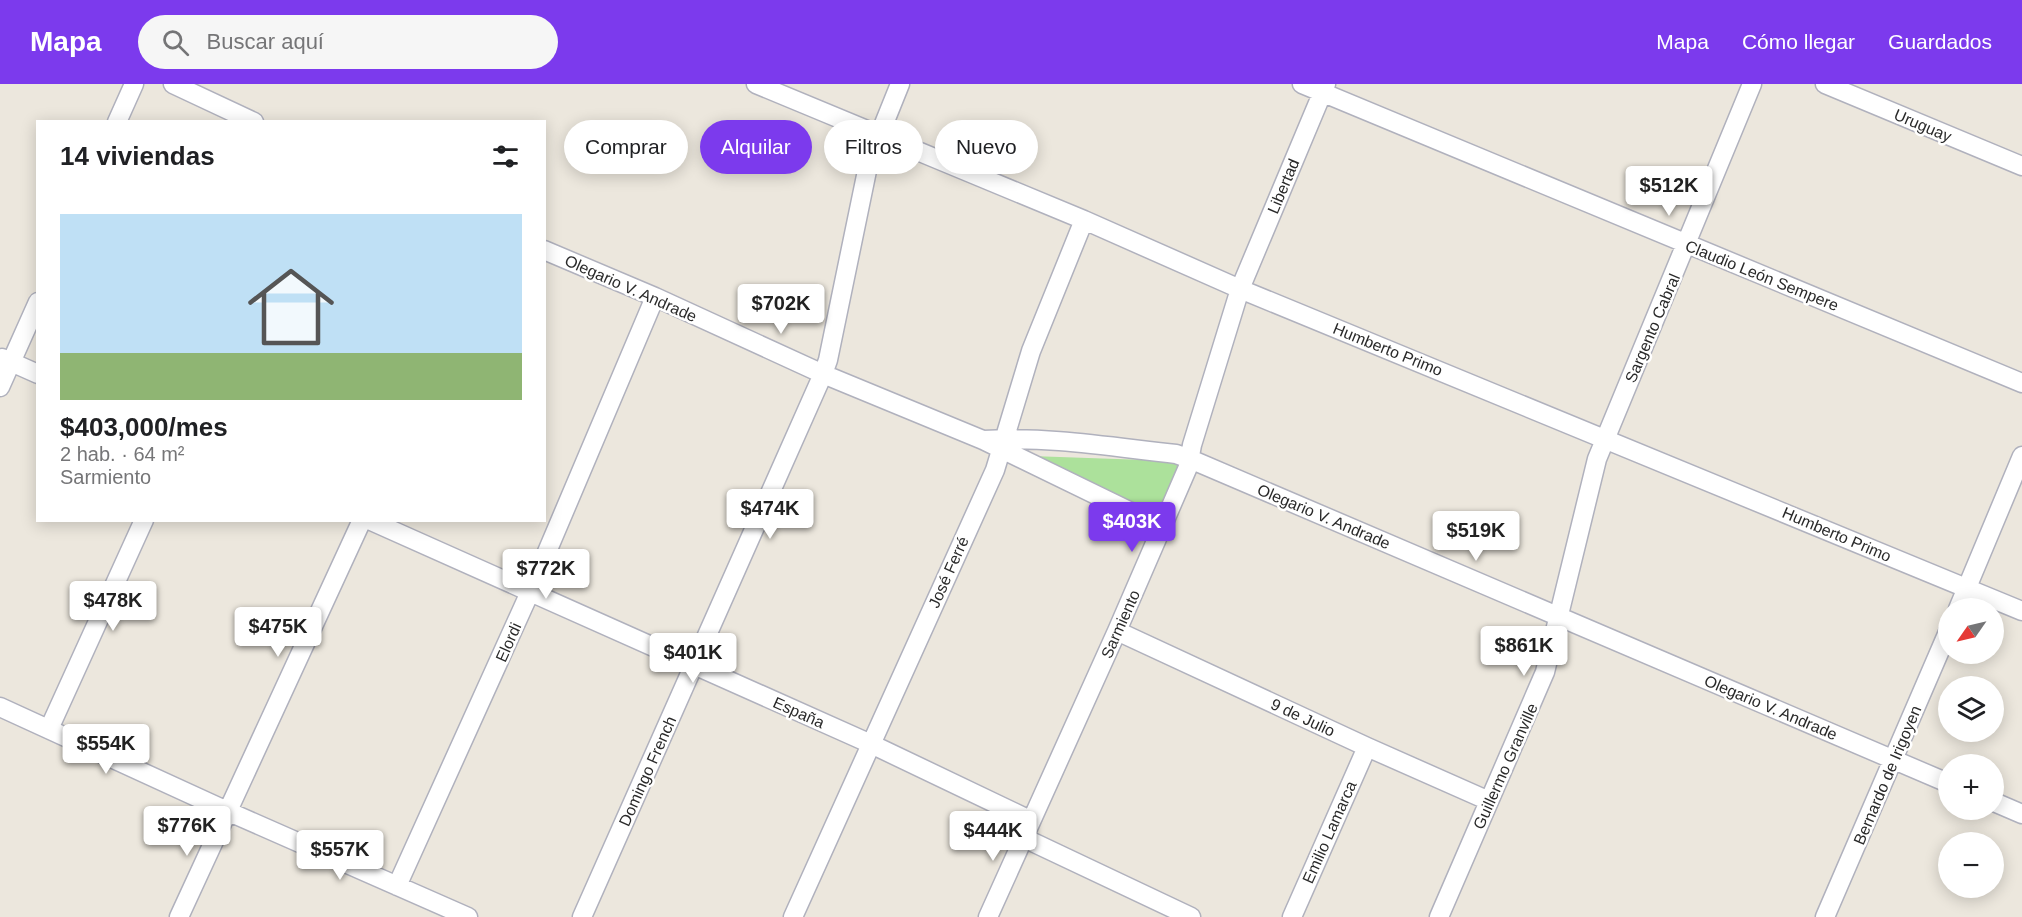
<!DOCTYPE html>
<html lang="es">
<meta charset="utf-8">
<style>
:root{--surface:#fff;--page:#f6f6f6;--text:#202124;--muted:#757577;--accent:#7c3aed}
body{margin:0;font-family:Helvetica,sans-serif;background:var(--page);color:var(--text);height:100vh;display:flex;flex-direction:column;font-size:22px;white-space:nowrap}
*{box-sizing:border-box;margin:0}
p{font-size:20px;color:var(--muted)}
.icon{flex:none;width:33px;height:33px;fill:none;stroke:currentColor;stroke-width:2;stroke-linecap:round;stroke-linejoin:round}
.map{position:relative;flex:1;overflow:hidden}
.details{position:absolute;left:36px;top:36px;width:510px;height:402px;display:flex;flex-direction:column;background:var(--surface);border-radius:0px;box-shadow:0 3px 15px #0003}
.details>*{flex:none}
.hud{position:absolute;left:564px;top:36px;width:570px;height:54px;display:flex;gap:12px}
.needle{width:39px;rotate:236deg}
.controls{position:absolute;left:1938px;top:514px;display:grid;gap:12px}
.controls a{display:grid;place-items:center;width:66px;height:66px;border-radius:50%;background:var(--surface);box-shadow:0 3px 15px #0003;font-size:30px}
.price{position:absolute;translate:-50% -51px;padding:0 14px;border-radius:6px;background:#fff;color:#222;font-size:20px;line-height:39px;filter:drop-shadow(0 2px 3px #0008)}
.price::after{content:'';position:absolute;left:50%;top:36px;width:18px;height:14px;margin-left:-9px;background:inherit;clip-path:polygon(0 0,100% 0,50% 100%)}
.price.active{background:var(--accent);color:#fff}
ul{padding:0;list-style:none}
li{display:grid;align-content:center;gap:12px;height:318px;padding:0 24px}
li span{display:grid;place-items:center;height:186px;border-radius:0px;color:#555}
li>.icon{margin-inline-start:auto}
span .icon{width:108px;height:108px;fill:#fffc;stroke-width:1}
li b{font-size:26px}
h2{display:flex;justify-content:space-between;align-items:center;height:72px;padding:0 24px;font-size:26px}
.tag{padding:0 21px;border-radius:27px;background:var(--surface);box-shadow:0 3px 15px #0003;font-size:21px;line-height:54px}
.tag.active{background:var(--accent);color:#fff}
header{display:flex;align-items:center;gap:36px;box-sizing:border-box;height:84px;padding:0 30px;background:var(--accent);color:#fff}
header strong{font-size:28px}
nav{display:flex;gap:33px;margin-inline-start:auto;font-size:21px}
.search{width:420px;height:54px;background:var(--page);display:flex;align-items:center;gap:15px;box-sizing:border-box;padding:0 21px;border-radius:33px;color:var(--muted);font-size:22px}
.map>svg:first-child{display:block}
</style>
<header>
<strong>Mapa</strong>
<div class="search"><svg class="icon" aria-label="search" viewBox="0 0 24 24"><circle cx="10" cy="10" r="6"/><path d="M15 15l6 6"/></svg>Buscar aquí</div>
<nav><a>Mapa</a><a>Cómo llegar</a><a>Guardados</a></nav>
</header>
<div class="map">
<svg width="2022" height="833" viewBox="0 0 2022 833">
<rect width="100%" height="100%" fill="#ece7dd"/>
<path fill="#ace19b" d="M1031,372L1174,377L1180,385L1160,432Z"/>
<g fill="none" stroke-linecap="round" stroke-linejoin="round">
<g stroke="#b0b1bd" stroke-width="21">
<path id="street" d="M173,0L254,38
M756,0L1084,136L1240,205L2022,527
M1302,0L2022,299
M1825,0L2022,82
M117,38L134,0
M544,166L655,213L823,290L983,356L1162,443
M2,274L38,290
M0,303L38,218
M983,356C1047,352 1112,363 1176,370L1190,375L1948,699
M369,436L871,660L1030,736
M1958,525L2022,372
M1117,547L1367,663L1489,717
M0,623L227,727L468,833
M49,645L144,436
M1994,718L2022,730
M1024,754L1191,833
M397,802L530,508L655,213
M179,833L362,436
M582,833L823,290L828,276L869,77L900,0
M793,833L995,386L1031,267L1084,136
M988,833L1117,547L1188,383L1192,361L1240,205L1326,0
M1292,833L1367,663
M1439,833L1545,588L1597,375L1752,0
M1825,833L1948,548"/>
</g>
<use href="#street" stroke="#fff" stroke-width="18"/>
</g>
<g text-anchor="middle" stroke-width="5" stroke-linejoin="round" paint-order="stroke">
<g font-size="16" fill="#2a2a2a" stroke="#fff">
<text transform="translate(1923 41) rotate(23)" y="6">Uruguay</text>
<text transform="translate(1283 102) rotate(-67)" y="6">Libertad</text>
<text transform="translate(1762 191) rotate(22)" y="6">Claudio León Sempere</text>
<text transform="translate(631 204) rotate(24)" y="6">Olegario V. Andrade</text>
<text transform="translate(1652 244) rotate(-67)" y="6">Sargento Cabral</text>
<text transform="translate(1388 265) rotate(22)" y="6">Humberto Primo</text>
<text transform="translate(1324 432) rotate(23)" y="6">Olegario V. Andrade</text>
<text transform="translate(1837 450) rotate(23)" y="6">Humberto Primo</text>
<text transform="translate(948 488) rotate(-66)" y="6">José Ferré</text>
<text transform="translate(1120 540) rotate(-66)" y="6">Sarmiento</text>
<text transform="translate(508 558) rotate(-66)" y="6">Elordi</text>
<text transform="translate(1771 623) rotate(23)" y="6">Olegario V. Andrade</text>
<text transform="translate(799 628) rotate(24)" y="6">España</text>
<text transform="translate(1303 633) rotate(25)" y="6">9 de Julio</text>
<text transform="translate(1505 682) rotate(-66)" y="6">Guillermo Granville</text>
<text transform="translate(647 687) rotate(-66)" y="6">Domingo French</text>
<text transform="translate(1887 691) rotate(-67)" y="6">Bernardo de Irigoyen</text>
<text transform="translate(1329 748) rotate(-66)" y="6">Emilio Lamarca</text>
</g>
</g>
</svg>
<div class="controls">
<a><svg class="needle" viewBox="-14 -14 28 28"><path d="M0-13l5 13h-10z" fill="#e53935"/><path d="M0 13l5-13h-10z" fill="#757577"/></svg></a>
<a><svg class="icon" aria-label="layers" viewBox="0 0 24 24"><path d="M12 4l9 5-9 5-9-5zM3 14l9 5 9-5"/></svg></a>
<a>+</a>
<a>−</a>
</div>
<b class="price" style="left:1669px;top:133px">$512K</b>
<b class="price" style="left:781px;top:251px">$702K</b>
<b class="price" style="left:770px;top:456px">$474K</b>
<b class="price active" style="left:1132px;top:469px">$403K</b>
<b class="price" style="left:1476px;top:478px">$519K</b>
<b class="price" style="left:546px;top:516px">$772K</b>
<b class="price" style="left:113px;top:548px">$478K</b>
<b class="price" style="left:278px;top:574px">$475K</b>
<b class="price" style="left:1524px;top:593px">$861K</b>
<b class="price" style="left:693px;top:600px">$401K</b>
<b class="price" style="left:106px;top:691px">$554K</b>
<b class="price" style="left:187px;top:773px">$776K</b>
<b class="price" style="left:993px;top:778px">$444K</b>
<b class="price" style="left:340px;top:797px">$557K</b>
<div class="hud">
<a class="tag">Comprar</a>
<a class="tag active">Alquilar</a>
<a class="tag">Filtros</a>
<a class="tag">Nuevo</a>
</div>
<section class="details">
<h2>14 viviendas<svg class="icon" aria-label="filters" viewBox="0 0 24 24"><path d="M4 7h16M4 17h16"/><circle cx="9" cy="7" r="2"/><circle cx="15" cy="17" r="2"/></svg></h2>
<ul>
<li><span style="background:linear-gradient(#bfe0f5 75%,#8fb573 0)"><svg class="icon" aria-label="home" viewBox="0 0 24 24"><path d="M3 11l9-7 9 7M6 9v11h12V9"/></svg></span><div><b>$403,000/mes</b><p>2 hab. · 64 m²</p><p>Sarmiento</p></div></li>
</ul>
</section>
</div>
